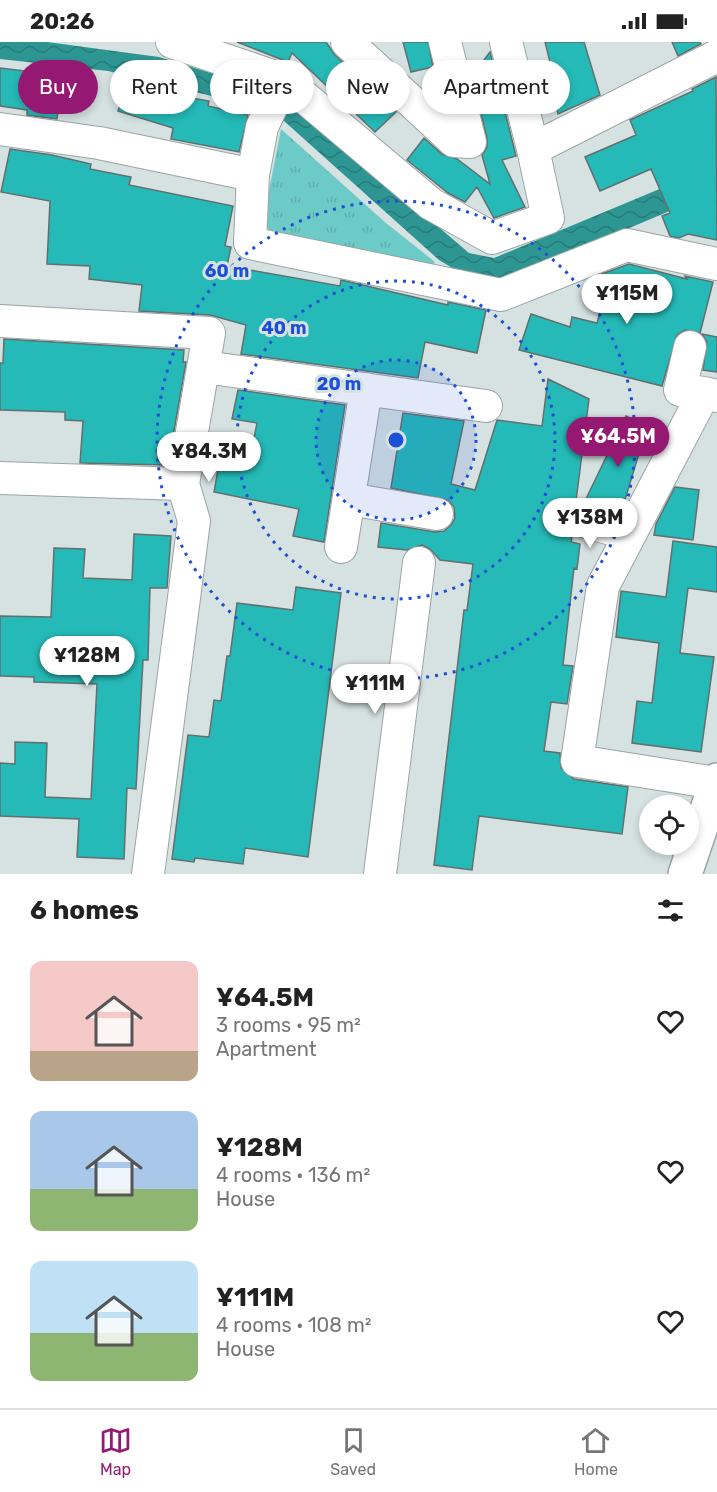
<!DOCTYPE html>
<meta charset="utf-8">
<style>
:root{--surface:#fff;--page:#f6f6f6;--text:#222;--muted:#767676;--line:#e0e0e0;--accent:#951973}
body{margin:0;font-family:Rubik,sans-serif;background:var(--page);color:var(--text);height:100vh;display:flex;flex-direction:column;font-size:22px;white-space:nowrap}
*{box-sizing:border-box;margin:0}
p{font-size:20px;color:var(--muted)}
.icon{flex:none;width:33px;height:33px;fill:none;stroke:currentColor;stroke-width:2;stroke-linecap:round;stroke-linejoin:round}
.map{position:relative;height:832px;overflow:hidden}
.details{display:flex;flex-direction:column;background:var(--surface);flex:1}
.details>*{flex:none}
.hud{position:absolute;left:18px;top:18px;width:681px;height:54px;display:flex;gap:12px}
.fabs{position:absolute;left:639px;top:753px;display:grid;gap:12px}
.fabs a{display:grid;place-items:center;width:60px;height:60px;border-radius:50%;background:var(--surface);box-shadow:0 3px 9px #0003;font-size:30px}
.price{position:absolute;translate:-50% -51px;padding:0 14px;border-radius:21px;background:#fff;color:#222;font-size:20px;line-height:39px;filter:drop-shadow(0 2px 3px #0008)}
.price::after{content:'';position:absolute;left:50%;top:36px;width:18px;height:14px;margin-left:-9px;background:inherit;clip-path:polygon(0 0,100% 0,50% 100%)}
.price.selected{background:var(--accent);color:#fff}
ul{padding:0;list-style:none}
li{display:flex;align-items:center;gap:18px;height:150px;padding:0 30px}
li span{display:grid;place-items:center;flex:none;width:168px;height:120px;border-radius:12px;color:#555}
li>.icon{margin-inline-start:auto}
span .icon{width:72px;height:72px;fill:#fffc;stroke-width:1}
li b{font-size:26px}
h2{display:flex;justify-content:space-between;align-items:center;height:72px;padding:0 30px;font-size:26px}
.pill{padding:0 21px;border-radius:27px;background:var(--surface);box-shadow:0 3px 9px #0003;font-size:21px;line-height:54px}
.pill.selected{background:var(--accent);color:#fff}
.status{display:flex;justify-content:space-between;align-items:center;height:42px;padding:0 30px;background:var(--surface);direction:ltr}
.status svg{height:16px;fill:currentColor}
.tabs{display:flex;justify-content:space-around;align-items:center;height:84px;border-top:2px solid var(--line);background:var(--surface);font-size:16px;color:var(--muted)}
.tabs a{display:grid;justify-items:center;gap:3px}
.tabs .selected{color:var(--accent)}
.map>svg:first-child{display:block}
</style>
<div class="status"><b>20:26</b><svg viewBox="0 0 49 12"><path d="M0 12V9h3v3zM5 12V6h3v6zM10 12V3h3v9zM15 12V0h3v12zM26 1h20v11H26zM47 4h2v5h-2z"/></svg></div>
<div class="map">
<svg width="717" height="832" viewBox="0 0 717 832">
<defs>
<pattern id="grass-tufts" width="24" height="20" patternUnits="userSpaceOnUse" patternTransform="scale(1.5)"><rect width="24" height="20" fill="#6dcbc7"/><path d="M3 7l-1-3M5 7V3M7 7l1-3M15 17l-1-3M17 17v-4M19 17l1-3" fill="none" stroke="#5eaeab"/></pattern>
<pattern id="water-waves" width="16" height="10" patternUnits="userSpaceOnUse" patternTransform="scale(1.5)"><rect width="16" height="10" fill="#2d9693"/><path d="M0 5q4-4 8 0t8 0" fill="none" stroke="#267a78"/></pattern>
</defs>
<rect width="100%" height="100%" fill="#d5e2e1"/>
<path fill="url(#grass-tufts)" d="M281,87L386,181L435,220L429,228L274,196L263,180Z"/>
<path fill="url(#water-waves)" d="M0,0H47L159,15L257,45L297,64L469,211L494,216L717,123V149L530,228L492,242L469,236L439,218L284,79L224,57L108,29L0,17Z"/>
<path fill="#25bab7" stroke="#636f6e" stroke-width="1.5" d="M237,0H326L335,13L396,70L375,90L292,11L288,20Z
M403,0H428L433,25L411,30Z
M545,0H584L600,53L558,72L555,57L558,52Z
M672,0H700L701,2L678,14Z
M490,10L516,114L502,118L525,165L494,176L477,145L465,160L448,151L407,118L424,96L442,112L457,117L490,142L482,113L487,105V96L472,34Z
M0,26L33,30L34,26L63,31L57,77L27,73V68L0,64Z
M129,34L165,45L163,51L209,59L208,64L248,73L239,110L171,97L173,86L118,69Z
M716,35L717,198L688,192L679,196L670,194L662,174L670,171L651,127L600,149L585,115L636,93L630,78L693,49L692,47Z
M10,107L52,113L91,122L90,127L131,135L129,143L233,164L225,204L231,205L227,224L340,244L341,238L448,263V260L486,268L477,311L425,300L418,336L241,312L246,283L210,273L139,269L142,243L89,237L90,224L47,222L50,159L1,150Z
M629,222L687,237L685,234L713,240L700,291L685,288L677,293L662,344L519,308L531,272L570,285L572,275L597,281L606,248L599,233Z
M702,292L717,295V330L703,328L707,300Z
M4,297L184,308L183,320H186L168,423L80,421L83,379L65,378V370L0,368V321H3Z
M548,337L589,357L576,459L560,457L552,462L548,470V479L553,487L572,495L571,500L580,502L577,527L574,526L563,623L573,624L567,662L551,660L544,709L560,711L561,726L574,737L628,745L622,792L479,774L472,828L434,823L464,568H467L473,522L440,518L430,507L422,503L407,508L378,505L381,481L435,490L444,489L451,483L455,476L454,465L448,458L391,446L403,371L464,379L451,442L475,448L497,378L542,384Z
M238,348L345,363L324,500L293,494L299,467L214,450L220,416L249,422L257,381L232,377Z
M626,374L647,385L621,471L584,461Z
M675,445L699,448L693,498L654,493L656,482Z
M134,492L171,494L167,546H150L148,618H143L136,747L127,746L124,817L77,815L79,777L0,774V721L15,722V700L47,701L45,755L91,757L97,642L34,640V635L0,634V574L51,575L54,506L85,507L83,536L132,538Z
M673,499L717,505V550L688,546L680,611L714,615L701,710L632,701L637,659L652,661L659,601L616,595L621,549L666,555Z
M296,545L341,551L308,815L245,806L243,822L195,816L194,820L172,817L188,693L209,695L214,658L221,659L227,614H230L237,561L293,568Z"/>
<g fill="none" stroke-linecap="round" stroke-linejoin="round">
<g stroke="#99a5a4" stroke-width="34">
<path id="street" d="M172,0L284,38L431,162L492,196L548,176L533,107L717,14
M347,0L454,99L470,100L445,0
M506,0L533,107
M284,38L262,85L253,133L250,201L501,253L627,203L717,222
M0,87L99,101L253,133
M0,279L209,291L183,442L194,479L148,832
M690,305L680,348L704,351
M204,325L486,364
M0,436L183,442
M349,457L437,472
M565,474L629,492
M341,505L366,347
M716,741L577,719L603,544L704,351L717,354
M380,832L419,521"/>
</g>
<g stroke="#99a5a4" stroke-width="36">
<path id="secondary" d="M685,832L717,738"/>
</g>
<use href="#street" stroke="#fff" stroke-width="32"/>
<use href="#secondary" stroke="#fff" stroke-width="33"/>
</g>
<circle cx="396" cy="398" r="80" fill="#1d4ed8" fill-opacity=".12"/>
<g fill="none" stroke="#1d4ed8" stroke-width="3" stroke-dasharray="3 6">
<circle cx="396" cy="398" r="80"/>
<circle cx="396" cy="398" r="159"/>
<circle cx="396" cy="398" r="239"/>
</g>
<circle cx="396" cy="398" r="9" fill="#1d4ed8" stroke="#d5e2e1" stroke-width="3"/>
<g font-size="18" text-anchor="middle" font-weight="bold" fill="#1d4ed8" stroke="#d5e2e1" stroke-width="6" stroke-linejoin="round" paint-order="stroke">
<text x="227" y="235">60 m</text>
<text x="284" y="292">40 m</text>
<text x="339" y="348">20 m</text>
</g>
</svg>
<div class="fabs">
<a><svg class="icon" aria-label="locate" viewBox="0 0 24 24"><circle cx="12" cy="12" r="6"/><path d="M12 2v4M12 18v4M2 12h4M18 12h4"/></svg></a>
</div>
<b class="price" style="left:627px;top:283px">¥115M</b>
<b class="price selected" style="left:618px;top:426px">¥64.5M</b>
<b class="price" style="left:209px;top:441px">¥84.3M</b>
<b class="price" style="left:590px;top:507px">¥138M</b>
<b class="price" style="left:87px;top:645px">¥128M</b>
<b class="price" style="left:375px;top:673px">¥111M</b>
<div class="hud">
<a class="pill selected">Buy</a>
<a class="pill">Rent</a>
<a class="pill">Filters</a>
<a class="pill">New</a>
<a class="pill">Apartment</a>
</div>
</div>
<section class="details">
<h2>6 homes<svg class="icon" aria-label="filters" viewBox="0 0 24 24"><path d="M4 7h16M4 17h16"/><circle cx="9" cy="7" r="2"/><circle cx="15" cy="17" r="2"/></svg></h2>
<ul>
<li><span style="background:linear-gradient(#f6c9c9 75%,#b9a48a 0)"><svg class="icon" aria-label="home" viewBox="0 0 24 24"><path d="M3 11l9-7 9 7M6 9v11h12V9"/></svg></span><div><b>¥64.5M</b><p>3 rooms · 95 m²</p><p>Apartment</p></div><svg class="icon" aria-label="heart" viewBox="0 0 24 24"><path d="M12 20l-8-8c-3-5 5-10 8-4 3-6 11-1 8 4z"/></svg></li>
<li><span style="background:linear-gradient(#a9c7e8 65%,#8fb573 0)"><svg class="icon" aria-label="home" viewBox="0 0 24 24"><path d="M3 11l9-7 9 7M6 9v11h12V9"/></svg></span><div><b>¥128M</b><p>4 rooms · 136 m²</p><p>House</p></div><svg class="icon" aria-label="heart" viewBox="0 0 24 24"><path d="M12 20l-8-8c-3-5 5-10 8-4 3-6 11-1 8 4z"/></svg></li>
<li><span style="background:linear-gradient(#bfe0f5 60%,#8fb573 0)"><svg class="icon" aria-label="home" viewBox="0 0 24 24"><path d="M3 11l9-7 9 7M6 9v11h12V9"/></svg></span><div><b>¥111M</b><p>4 rooms · 108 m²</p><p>House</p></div><svg class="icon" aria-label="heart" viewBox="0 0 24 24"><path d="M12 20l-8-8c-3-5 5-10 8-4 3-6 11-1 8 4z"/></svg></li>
</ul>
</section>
<nav class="tabs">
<a class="selected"><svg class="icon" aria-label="map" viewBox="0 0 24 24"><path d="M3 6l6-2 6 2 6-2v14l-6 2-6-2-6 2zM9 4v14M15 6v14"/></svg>Map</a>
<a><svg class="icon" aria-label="saved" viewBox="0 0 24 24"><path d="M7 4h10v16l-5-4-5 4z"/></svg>Saved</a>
<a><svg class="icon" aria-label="home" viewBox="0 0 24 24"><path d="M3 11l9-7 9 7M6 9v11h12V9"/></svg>Home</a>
</nav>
